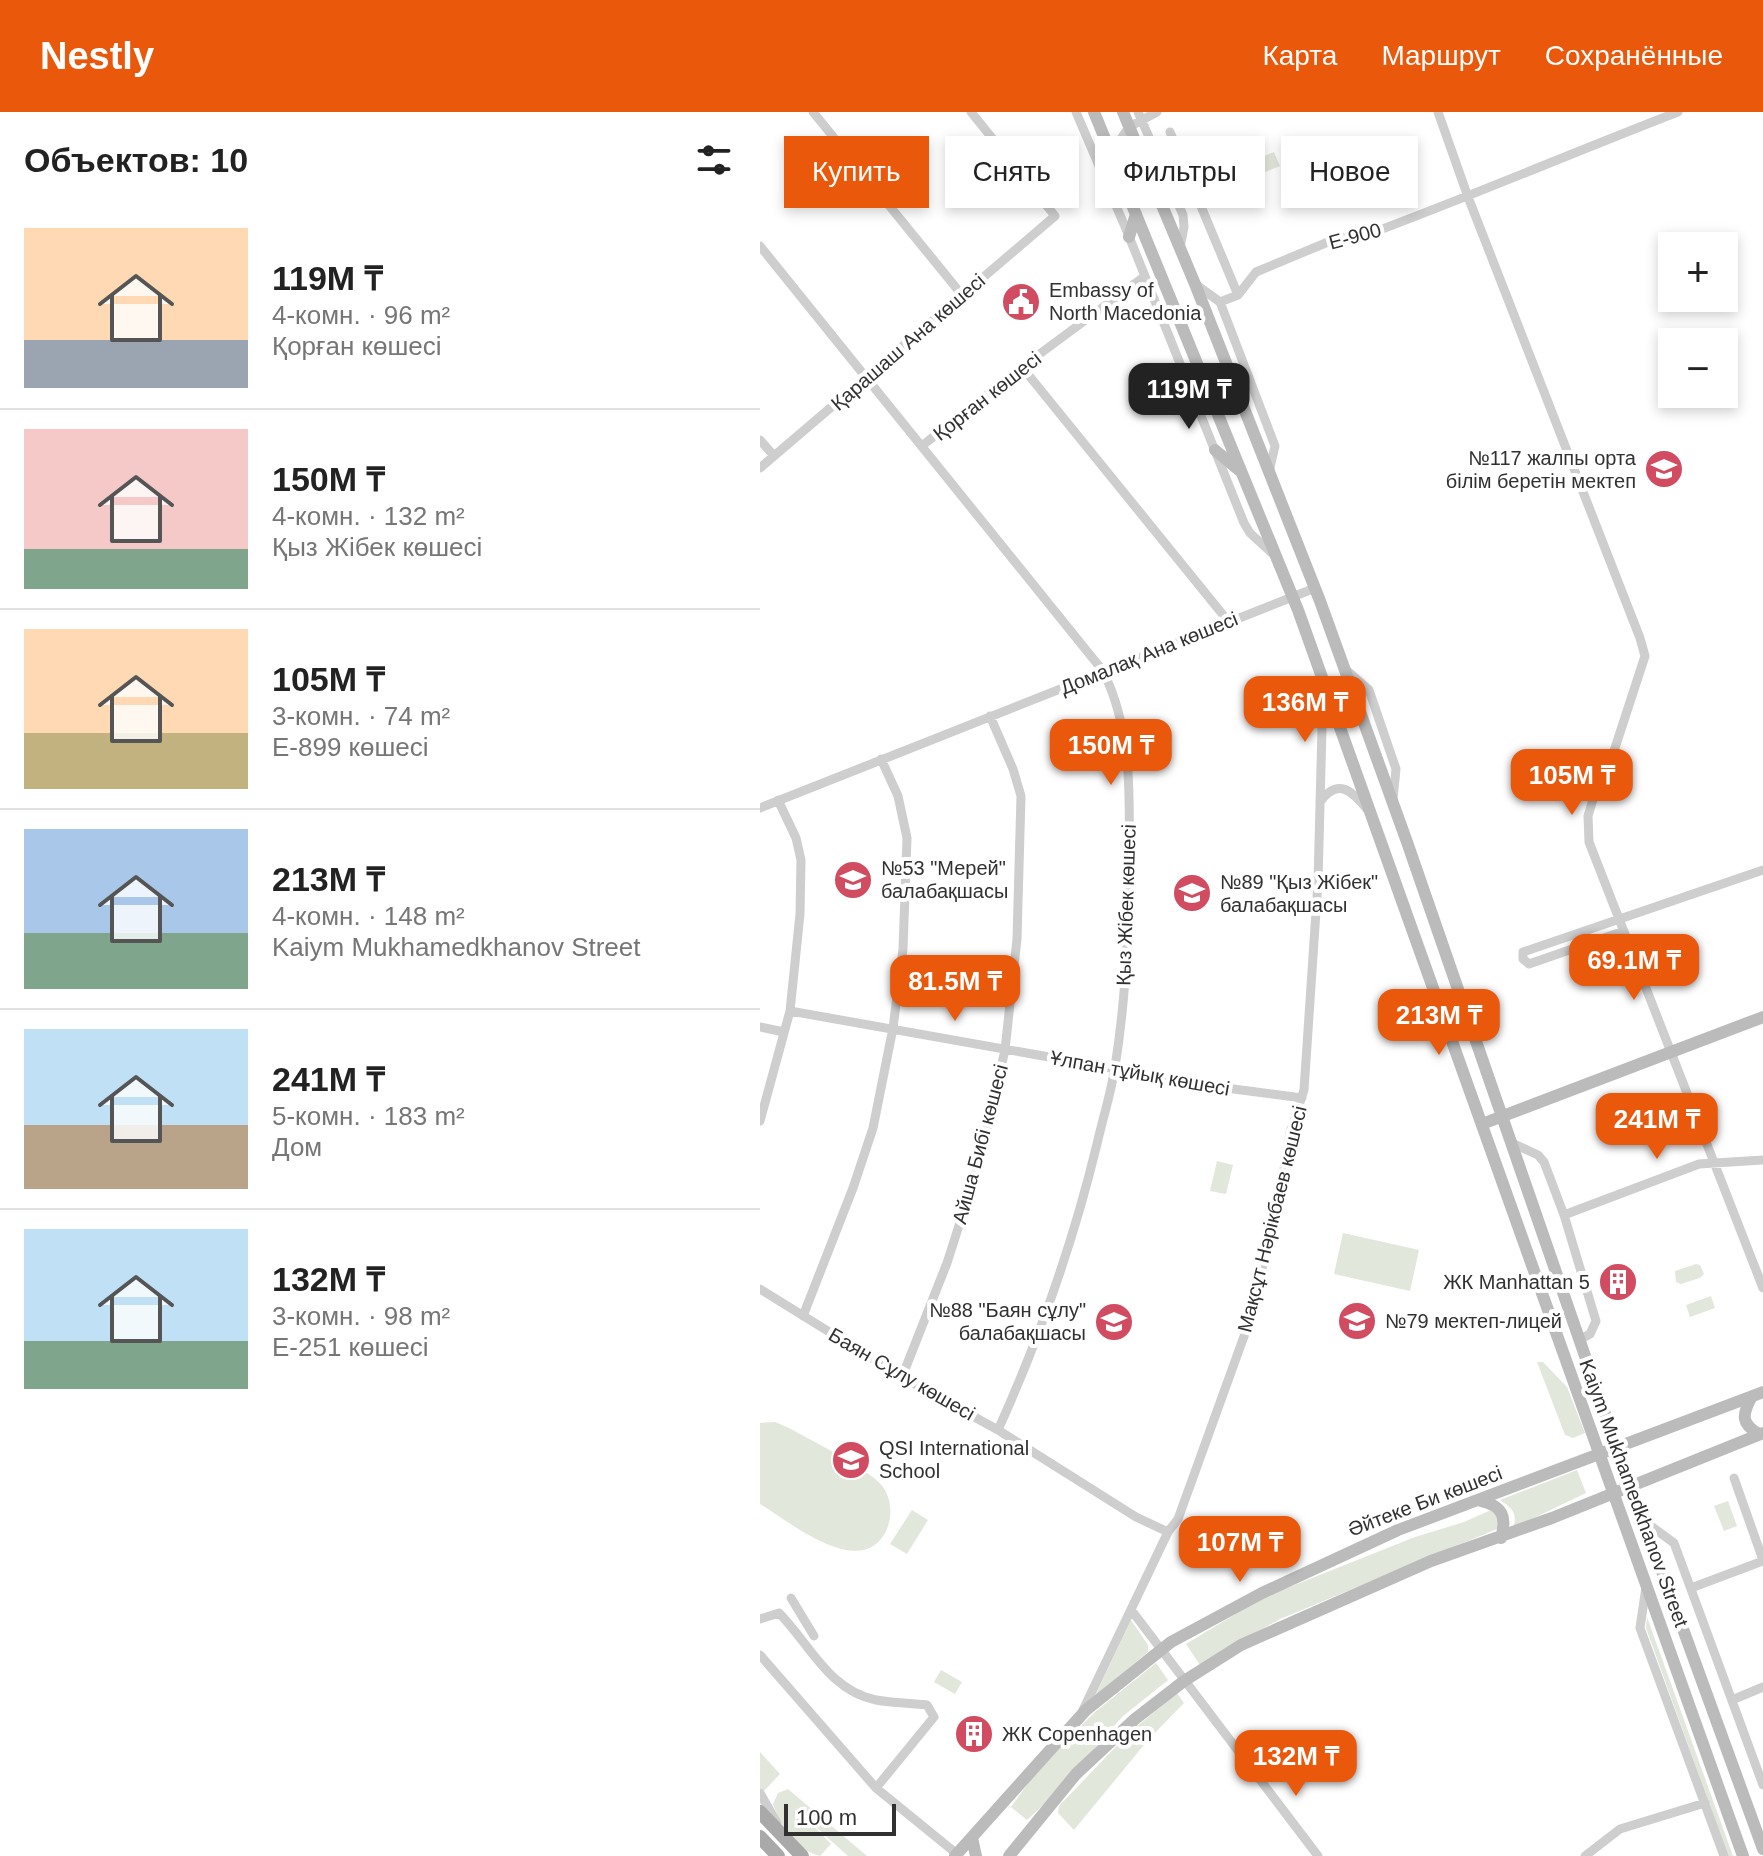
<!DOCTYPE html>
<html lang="ru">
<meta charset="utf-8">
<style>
:root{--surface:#fff;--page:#f6f6f6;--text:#222;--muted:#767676;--line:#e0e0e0;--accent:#ea580c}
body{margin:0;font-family:Arial,sans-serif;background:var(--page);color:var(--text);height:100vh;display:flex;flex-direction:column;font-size:30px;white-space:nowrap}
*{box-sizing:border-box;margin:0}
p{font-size:26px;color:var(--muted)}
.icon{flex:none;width:44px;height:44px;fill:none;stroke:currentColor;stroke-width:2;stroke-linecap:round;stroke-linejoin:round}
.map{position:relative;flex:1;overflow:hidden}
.panel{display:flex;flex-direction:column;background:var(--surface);width:760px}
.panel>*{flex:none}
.top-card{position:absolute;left:24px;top:24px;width:760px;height:72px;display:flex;gap:16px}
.controls{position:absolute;left:898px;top:120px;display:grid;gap:16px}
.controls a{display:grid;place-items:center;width:80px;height:80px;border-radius:0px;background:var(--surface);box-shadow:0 4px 12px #0003;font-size:40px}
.scale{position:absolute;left:24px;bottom:20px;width:112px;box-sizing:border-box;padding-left:8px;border:4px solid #313131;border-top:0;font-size:22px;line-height:28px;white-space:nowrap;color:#313131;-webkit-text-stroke:6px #fff;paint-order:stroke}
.price{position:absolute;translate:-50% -68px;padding:0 18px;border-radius:16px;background:var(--accent);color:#fff;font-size:26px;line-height:52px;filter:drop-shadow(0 2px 4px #0008)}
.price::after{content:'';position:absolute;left:50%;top:48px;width:24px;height:18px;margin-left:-12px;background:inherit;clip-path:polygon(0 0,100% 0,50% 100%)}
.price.selected{background:#222;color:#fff}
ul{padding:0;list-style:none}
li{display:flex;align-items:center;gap:24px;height:200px;padding:0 24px}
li+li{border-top:2px solid var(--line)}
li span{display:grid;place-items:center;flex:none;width:224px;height:160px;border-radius:0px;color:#555}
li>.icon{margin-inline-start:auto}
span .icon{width:96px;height:96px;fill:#fffc;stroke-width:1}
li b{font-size:34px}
h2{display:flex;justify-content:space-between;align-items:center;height:96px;padding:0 24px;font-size:34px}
.tag{padding:0 28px;border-radius:0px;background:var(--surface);box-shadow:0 4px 12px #0003;font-size:28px;line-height:72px}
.tag.selected{background:var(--accent);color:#fff}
header{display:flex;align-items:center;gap:48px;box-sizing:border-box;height:112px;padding:0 40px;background:var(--accent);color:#fff}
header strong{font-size:38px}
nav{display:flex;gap:44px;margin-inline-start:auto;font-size:28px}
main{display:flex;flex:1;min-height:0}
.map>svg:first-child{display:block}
</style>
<header>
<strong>Nestly</strong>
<nav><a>Карта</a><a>Маршрут</a><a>Сохранённые</a></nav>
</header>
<main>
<section class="panel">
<h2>Объектов: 10<svg class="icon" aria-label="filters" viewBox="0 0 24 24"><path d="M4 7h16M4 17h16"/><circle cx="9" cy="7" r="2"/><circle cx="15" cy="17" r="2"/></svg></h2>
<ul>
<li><span style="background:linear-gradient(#ffd9b3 70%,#9aa5b1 0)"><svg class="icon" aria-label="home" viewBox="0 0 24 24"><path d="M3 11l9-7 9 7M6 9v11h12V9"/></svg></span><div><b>119M ₸</b><p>4-комн. · 96 m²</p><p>Қорған көшесі</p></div></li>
<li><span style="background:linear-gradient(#f6c9c9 75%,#7fa58c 0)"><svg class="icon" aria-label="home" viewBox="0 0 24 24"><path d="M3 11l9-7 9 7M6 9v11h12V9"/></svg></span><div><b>150M ₸</b><p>4-комн. · 132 m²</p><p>Қыз Жібек көшесі</p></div></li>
<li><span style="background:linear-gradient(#ffd9b3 65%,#c2b280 0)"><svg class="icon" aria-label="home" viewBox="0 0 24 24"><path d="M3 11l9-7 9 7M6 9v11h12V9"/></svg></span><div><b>105M ₸</b><p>3-комн. · 74 m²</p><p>Е-899 көшесі</p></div></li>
<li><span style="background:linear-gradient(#a9c7e8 65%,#7fa58c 0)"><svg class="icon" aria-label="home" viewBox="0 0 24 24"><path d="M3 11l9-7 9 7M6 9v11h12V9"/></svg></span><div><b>213M ₸</b><p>4-комн. · 148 m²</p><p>Kaiym Mukhamedkhanov Street</p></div></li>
<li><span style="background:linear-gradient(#bfe0f5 60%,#b9a48a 0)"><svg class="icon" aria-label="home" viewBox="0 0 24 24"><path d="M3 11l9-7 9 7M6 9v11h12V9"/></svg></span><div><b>241M ₸</b><p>5-комн. · 183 m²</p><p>Дом</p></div></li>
<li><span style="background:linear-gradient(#bfe0f5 70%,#7fa58c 0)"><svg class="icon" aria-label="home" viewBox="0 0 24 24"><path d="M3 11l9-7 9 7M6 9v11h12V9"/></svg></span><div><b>132M ₸</b><p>3-комн. · 98 m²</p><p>Е-251 көшесі</p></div></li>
</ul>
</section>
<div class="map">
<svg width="1003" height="1744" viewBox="0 0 1003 1744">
<rect width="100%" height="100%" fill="#fff"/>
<path fill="#e2e7dc" d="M514,40L520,54L490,66L484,52Z
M457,1049L473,1053L466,1082L450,1079Z
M583,1121L659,1138L650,1179L574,1162Z
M936,1152L940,1153L944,1162L940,1166L921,1172L916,1170L915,1159Z
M951,1184L955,1196L930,1205L926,1193Z
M777,1250H783L807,1275L825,1321L813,1326L805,1323Z
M15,1310L29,1316C52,1329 110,1357 123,1375C132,1388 132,1404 127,1417C103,1471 30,1410 0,1392V1311Z
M817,1358L826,1381L753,1416C758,1401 752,1396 740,1388Z
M968,1389L977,1414L964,1419L954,1394Z
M152,1398L168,1408L147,1442L130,1432Z
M731,1398L739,1406L737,1417L520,1507L440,1553L426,1532L502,1486L655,1425L704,1410Z
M887,1505L973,1744H968L886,1516Z
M371,1508L388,1533V1540L335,1584Z
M396,1551L408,1568L362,1605L295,1682L267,1708L251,1695L279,1656L335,1600Z
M181,1558L202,1570L195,1582L174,1570Z
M417,1581L424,1591L388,1628L314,1718L298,1701L299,1694L369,1621Z
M0,1640L20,1662L3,1680L0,1676Z
M28,1677L107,1744H88L50,1710L71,1732L60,1744C34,1737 22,1716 13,1692L18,1681Z"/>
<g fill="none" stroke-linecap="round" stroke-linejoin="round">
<path stroke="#cecece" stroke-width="9" d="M53,0L202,183
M316,0L366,117L484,411L490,421L514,443
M378,0L423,103L424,115L420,136
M678,0L708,85L880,526L885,544L855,636L834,684L828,704L829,730L1003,1176
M410,20L478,183
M351,41L369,15L397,0
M0,134L343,559C372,617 370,684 369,749C369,817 366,887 355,955C351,981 343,1006 337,1032C313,1131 280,1225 238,1318
M435,172L460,190L515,334L509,360
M460,190L478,183L496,160L580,125L593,128C702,88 809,42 918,0
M262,255L468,509
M0,328L14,344
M163,333L262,255L385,164
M0,356L295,104L211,0
M585,557L609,578L636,657L633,687
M560,690C578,665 592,679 607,697
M0,696L555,476
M864,819L769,852L763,847V840L1003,758
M30,899L458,975L542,986
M0,915L24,920
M0,1009L30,899L40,802L41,748L36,726L18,688
M752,1031L778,1043L784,1050L804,1103L836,1209L830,1222L819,1228
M804,1103L939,1052L1003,1048
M0,1177L142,1265L238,1318L376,1405L408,1420
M43,1204L93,1076L113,1016L133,916L143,837L147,726L138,684L121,647
M142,1265L187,1151L219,1051L245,938L257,827L261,684L253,657L230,604
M974,1366L1003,1448
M884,1409L914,1431L1003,1673
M886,1475L880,1516L964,1744
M931,1476L1003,1449
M31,1486L54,1524
M372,1499L558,1744
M0,1507L19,1501C49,1531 69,1579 116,1588C133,1591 150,1591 167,1593L174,1605L116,1676
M0,1543L116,1676L197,1742
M972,1588L1003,1575
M323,1598L408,1420L418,1407L487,1216L517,1098L530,1021L544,978L558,770L562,616L566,580
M0,1681L17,1711
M825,1744L860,1717L945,1691"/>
<path stroke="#bbb" stroke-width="12" d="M334,0L538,498L983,1744
M363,0L435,172L560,489L647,730L851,1319L1003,1737
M369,125L376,102
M455,338L480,359
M722,1012L1003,905
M991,1286C982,1303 981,1312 999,1322
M721,1389C743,1394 747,1405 741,1426
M212,1726L216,1744
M195,1744L326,1598L411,1530L502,1481L638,1418L1003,1280
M249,1744L316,1662L375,1607L424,1569L481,1533L671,1449L792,1406L1003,1321"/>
<path stroke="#a9a9a9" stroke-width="14" d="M0,1700L42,1744
M0,1725L18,1744"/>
</g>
<defs>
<g id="civic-disc" transform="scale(2)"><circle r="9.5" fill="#d14b61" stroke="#fff"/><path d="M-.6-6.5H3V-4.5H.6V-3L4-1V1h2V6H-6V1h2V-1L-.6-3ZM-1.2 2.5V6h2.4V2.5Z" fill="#fff"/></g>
<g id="school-disc" transform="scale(2)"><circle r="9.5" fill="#d14b61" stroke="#fff"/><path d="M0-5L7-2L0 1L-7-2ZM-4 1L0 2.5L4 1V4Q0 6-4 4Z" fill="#fff"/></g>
<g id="building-disc" transform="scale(2)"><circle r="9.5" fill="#d14b61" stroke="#fff"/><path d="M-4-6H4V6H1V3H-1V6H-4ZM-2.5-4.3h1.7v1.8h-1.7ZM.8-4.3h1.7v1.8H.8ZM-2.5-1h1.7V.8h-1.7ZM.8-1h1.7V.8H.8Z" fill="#fff"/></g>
</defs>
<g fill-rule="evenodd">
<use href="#civic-disc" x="261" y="190"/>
<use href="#school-disc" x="904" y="357"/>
<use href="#school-disc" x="93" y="768"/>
<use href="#school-disc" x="432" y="781"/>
<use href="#building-disc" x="858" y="1170"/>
<use href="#school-disc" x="597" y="1209"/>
<use href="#school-disc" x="354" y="1210"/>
<use href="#school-disc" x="91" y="1348"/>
<use href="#building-disc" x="214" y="1622"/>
</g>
<g text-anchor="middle" stroke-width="8" stroke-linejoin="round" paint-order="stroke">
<g font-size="20" fill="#313131" stroke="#fff">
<text transform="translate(595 124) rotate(-15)" y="7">E-900</text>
<text transform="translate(148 230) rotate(-41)" y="7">Қарашаш Ана көшесі</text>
<text transform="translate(227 284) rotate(-38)" y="7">Қорған көшесі</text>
<text transform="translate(389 541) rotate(-22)" y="7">Домалақ Ана көшесі</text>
<text transform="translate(366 793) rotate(-88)" y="7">Қыз Жібек көшесі</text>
<text transform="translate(380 961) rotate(10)" y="7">Ұлпан тұйық көшесі</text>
<text transform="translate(220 1032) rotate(-75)" y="7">Айша Бибі көшесі</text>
<text transform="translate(512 1107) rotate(-76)" y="7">Мақсұт Нәрікбаев көшесі</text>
<text transform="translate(142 1262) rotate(30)" y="7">Баян Сұлу көшесі</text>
<text transform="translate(874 1381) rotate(70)" y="7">Kaiym Mukhamedkhanov Street</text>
<text transform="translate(665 1389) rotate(-21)" y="7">Әйтеке Би көшесі</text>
</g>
<g font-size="20" fill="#313131" stroke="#fff" text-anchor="start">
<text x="289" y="185">Embassy of<tspan x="289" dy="23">North Macedonia</tspan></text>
<text x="876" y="353" text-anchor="end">№117 жалпы орта<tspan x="876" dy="23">білім беретін мектеп</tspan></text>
<text x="121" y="763">№53 "Мерей"<tspan x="121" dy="23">балабақшасы</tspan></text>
<text x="460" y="777">№89 "Қыз Жібек"<tspan x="460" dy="23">балабақшасы</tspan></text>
<text x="830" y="1177" text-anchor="end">ЖК Manhattan 5</text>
<text x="326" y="1205" text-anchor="end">№88 "Баян сұлу"<tspan x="326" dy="23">балабақшасы</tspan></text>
<text x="625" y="1216">№79 мектеп-лицей</text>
<text x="119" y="1343">QSI International<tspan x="119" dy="23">School</tspan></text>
<text x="242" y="1629">ЖК Copenhagen</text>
</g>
</g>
</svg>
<div class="controls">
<a>+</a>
<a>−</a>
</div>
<div class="scale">100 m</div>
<b class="price selected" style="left:429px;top:319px">119M ₸</b>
<b class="price" style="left:545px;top:632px">136M ₸</b>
<b class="price" style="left:351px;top:675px">150M ₸</b>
<b class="price" style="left:812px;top:705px">105M ₸</b>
<b class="price" style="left:874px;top:890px">69.1M ₸</b>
<b class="price" style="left:195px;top:911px">81.5M ₸</b>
<b class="price" style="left:679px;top:945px">213M ₸</b>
<b class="price" style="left:897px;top:1049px">241M ₸</b>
<b class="price" style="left:480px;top:1472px">107M ₸</b>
<b class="price" style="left:536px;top:1686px">132M ₸</b>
<div class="top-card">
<a class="tag selected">Купить</a>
<a class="tag">Снять</a>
<a class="tag">Фильтры</a>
<a class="tag">Новое</a>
</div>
</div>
</main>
